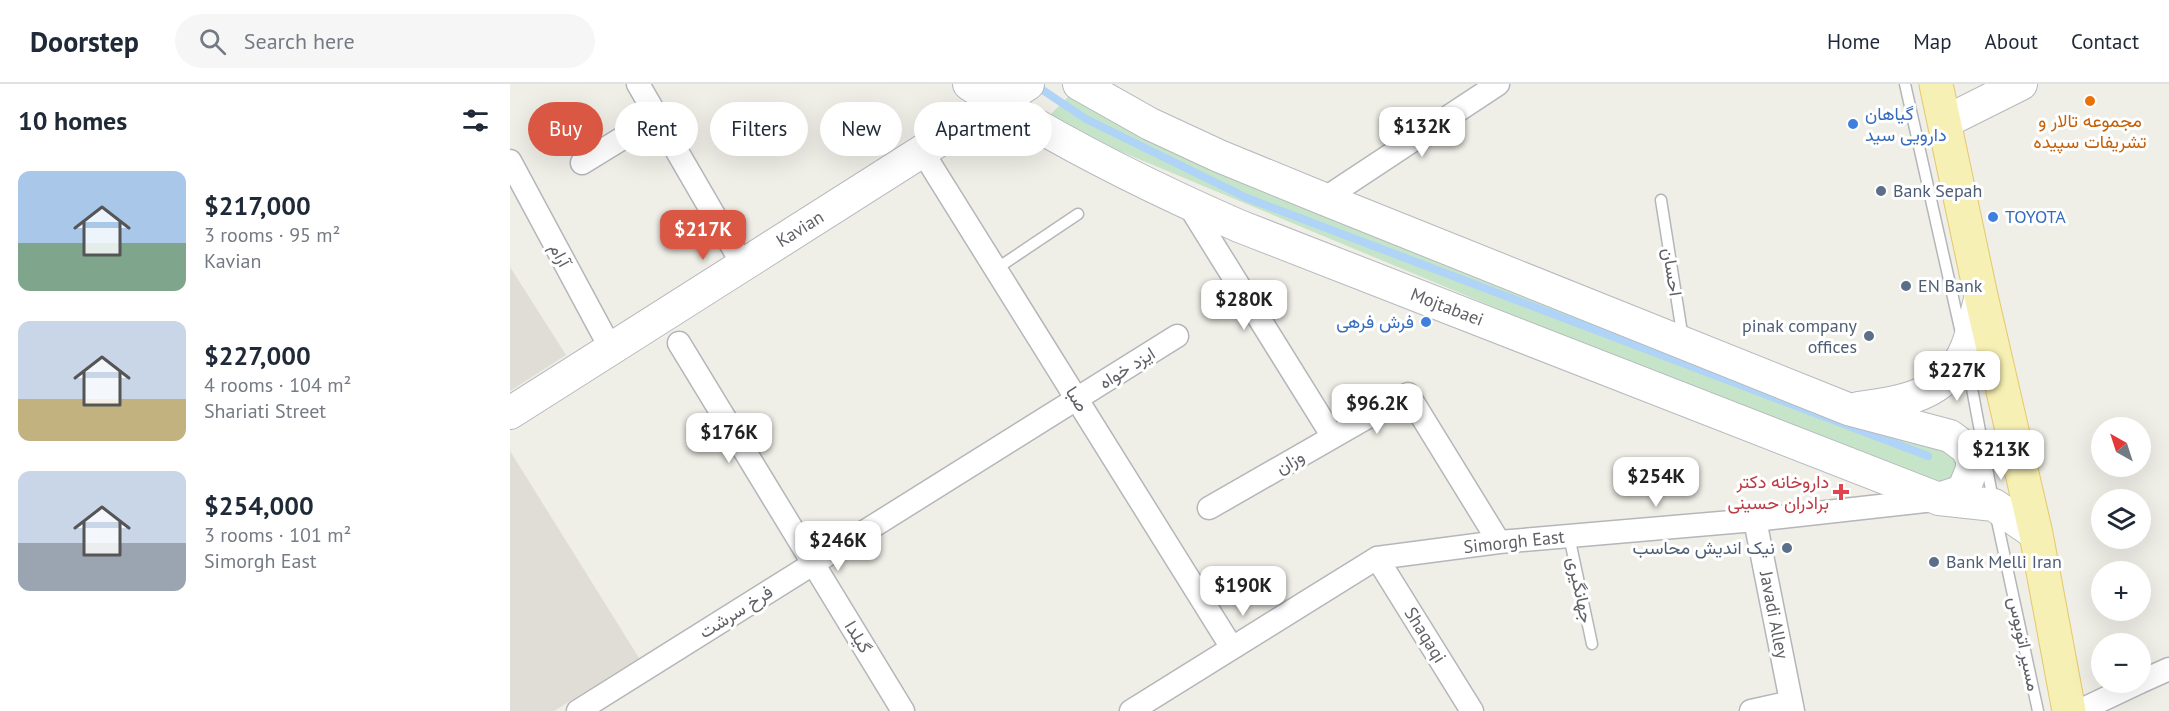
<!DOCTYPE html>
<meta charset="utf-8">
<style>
:root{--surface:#fff;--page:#f6f6f7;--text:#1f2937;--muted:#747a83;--line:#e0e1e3;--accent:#d95743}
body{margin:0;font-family:"PT Sans",Vazirmatn,sans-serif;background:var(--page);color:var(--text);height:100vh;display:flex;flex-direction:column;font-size:22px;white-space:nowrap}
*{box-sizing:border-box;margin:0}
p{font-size:20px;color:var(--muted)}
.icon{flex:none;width:33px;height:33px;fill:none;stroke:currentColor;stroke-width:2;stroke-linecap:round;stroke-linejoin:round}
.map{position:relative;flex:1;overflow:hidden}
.side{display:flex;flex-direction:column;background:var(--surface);width:510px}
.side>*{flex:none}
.guide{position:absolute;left:18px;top:18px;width:570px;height:54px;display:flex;gap:12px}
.needle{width:39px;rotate:321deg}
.buttons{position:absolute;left:1581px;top:333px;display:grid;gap:12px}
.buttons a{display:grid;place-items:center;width:60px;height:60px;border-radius:50%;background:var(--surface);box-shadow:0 6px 24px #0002;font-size:30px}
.price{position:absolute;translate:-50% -51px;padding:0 14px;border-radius:12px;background:#fff;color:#222;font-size:20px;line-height:39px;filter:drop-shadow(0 2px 3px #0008)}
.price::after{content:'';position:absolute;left:50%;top:36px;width:18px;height:14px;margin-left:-9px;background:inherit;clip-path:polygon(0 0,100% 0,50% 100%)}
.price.current{background:var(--accent);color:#fff}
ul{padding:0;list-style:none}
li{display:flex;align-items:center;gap:18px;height:150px;padding:0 18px}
li span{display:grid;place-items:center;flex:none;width:168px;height:120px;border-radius:12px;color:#555}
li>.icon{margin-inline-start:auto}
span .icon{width:72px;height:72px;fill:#fffc;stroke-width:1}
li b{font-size:26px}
h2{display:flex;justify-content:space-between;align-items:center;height:72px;padding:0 18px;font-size:26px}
.tag{padding:0 21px;border-radius:27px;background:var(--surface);box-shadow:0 6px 24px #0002;font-size:21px;line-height:54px}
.tag.current{background:var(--accent);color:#fff}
header{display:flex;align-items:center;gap:36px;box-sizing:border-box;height:84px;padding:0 30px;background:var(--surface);border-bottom:2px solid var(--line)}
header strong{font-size:28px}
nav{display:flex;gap:33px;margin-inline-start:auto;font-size:21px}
.search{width:420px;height:54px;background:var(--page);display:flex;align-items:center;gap:15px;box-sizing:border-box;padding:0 21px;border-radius:33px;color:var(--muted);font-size:22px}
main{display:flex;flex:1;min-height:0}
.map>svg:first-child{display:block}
</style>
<header>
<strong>Doorstep</strong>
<div class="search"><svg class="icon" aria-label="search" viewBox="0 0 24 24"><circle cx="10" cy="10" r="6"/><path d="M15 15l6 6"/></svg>Search here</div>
<nav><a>Home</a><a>Map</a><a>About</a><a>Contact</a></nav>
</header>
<main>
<section class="side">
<h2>10 homes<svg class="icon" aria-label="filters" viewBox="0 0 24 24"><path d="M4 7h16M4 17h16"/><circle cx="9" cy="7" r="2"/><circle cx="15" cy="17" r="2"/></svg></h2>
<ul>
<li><span style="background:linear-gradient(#a9c7e8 60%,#7fa58c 0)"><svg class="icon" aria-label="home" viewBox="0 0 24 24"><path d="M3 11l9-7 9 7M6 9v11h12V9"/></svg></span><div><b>$217,000</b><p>3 rooms · 95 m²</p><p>Kavian</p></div></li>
<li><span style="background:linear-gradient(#c9d6e8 65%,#c2b280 0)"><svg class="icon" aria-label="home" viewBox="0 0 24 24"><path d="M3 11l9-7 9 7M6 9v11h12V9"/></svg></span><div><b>$227,000</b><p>4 rooms · 104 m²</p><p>Shariati Street</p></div></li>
<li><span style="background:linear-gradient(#c9d6e8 60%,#9aa5b1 0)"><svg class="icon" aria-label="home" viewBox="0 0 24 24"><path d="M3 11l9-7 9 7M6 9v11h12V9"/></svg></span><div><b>$254,000</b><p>3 rooms · 101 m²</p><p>Simorgh East</p></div></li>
</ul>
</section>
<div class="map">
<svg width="1659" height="627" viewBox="0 0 1659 627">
<rect width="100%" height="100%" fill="#efeee7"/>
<path fill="#dfddd5" d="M0,183L56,271L0,307Z
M0,367L129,574L44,627H0Z"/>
<path fill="#c6e4c8" d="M562,9L1432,355L1450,373L1444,390L1429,402L1286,349L607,66L540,31Z"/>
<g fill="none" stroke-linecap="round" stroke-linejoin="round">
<path stroke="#afd4f7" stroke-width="8" d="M525,1L576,35L737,114L1418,372"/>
<g stroke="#b4b6ba" stroke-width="13">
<path id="service" d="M1395,0L1451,249
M1151,116L1173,255
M486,185L568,130
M1457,278L1483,416
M1486,432L1528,627
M1059,452L1082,560"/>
</g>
<g stroke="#b4b6ba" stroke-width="25">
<path id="minor" d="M128,0L233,181
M412,67L722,564
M0,77L101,265
M72,79L147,33
M814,115L988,0
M678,120L823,353
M169,259L393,627
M699,424L898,310L989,458
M1245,436L1283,627
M867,474L962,627
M1630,598L1659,585
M68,627L667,252
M621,627L867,474L989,458L1245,436L1424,416
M1241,627L1281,618
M1569,627L1630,598"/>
</g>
<g stroke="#b6b8bd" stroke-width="34">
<path id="secondary" d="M459,0C545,56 635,101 729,142L1429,415L1484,421L1526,450
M569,0L640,40L709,72L814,115L1338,325L1440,352L1456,364L1462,374V385L1453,407L1429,415
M1435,38L1511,0
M1348,324C1392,318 1436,312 1456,265C1463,249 1466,229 1471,212
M0,329L518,0"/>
</g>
<g stroke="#e4c86b" stroke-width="35">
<path id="primary" d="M1426,0L1471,212L1526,450L1559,627"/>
</g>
<use href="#service" stroke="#fff" stroke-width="10"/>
<use href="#minor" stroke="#fff" stroke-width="22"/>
<use href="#secondary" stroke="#fff" stroke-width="32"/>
<use href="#primary" stroke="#f7f0b4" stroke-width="33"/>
</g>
<circle fill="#e8710a" stroke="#fff" stroke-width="2" cx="1580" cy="17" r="6"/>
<g fill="#3f7fe0" stroke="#fff" stroke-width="2">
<circle cx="1343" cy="40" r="6"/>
<circle cx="1483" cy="133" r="6"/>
<circle cx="916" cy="238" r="6"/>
</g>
<g fill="#5c6f8a" stroke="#fff" stroke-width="2">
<circle cx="1371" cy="107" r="6"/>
<circle cx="1396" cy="202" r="6"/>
<circle cx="1359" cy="252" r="6"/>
<circle cx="1277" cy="464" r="6"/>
<circle cx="1424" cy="478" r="6"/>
</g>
<path fill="#e0444e" stroke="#fff" stroke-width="2" d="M1328 399h6v6h6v6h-6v6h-6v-6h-6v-6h6z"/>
<g text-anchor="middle" stroke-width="6" stroke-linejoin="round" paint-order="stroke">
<g font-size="18" fill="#366cbe" stroke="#fff" text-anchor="start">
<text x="1355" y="36">گیاهان<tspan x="1355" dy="21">دارویی سید</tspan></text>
<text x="1495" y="139">TOYOTA</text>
<text x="904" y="244" text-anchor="end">فرش فرهی</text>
</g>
<g font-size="18" fill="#c56008" stroke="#fff">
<text x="1580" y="43">مجموعه تالار و<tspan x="1580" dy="21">تشریفات سپیده</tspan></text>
</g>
<g font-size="18" fill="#4e5e75" stroke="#fff" text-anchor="start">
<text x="1383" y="113">Bank Sepah</text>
<text x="1408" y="208">EN Bank</text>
<text x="1347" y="248" text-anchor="end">pinak company<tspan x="1347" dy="21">offices</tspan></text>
<text x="1265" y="470" text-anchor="end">نیک اندیش محاسب</text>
<text x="1436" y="484">Bank Melli Iran</text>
</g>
<g font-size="18" fill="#5f6166" stroke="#fff">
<text transform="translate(290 145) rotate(-32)" y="6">Kavian</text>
<text transform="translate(50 171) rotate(62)" y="6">آرام</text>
<text transform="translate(1162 188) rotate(81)" y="6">احسان</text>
<text transform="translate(937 223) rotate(21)" y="6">Mojtabaei</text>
<text transform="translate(617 284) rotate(-32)" y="6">ایزد خواه</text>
<text transform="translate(567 315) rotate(58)" y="6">صبا</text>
<text transform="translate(780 378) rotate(-30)" y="6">وزان</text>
<text transform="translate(1004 458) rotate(-6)" y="6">Simorgh East</text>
<text transform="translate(1070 506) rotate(78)" y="6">جهانگیری</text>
<text transform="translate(226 528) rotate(-32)" y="6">فرخ سرشت</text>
<text transform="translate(1264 531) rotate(79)" y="6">Javadi Alley</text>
<text transform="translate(915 551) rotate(58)" y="6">Shaqaqi</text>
<text transform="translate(348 553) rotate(59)" y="6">گیلدا</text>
<text transform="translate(1514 560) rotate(78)" y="6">مسیر اتوبوس</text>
</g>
<g font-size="18" fill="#be3a42" stroke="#fff" text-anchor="end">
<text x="1319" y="404">داروخانه دکتر<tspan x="1319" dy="21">برادران حسینی</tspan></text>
</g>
</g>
</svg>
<div class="buttons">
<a><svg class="needle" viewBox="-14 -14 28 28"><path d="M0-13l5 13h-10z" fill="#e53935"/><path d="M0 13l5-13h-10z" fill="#747a83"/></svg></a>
<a><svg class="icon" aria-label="layers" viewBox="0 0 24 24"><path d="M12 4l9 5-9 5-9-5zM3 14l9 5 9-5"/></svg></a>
<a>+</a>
<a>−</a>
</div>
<b class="price" style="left:912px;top:74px">$132K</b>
<b class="price current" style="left:193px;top:177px">$217K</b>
<b class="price" style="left:734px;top:247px">$280K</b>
<b class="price" style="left:1447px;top:318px">$227K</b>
<b class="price" style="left:867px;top:351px">$96.2K</b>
<b class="price" style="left:219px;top:380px">$176K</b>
<b class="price" style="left:1491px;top:397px">$213K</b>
<b class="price" style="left:1146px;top:424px">$254K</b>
<b class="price" style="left:328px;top:488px">$246K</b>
<b class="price" style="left:733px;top:533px">$190K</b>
<div class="guide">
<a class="tag current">Buy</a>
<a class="tag">Rent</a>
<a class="tag">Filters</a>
<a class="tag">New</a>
<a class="tag">Apartment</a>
</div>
</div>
</main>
